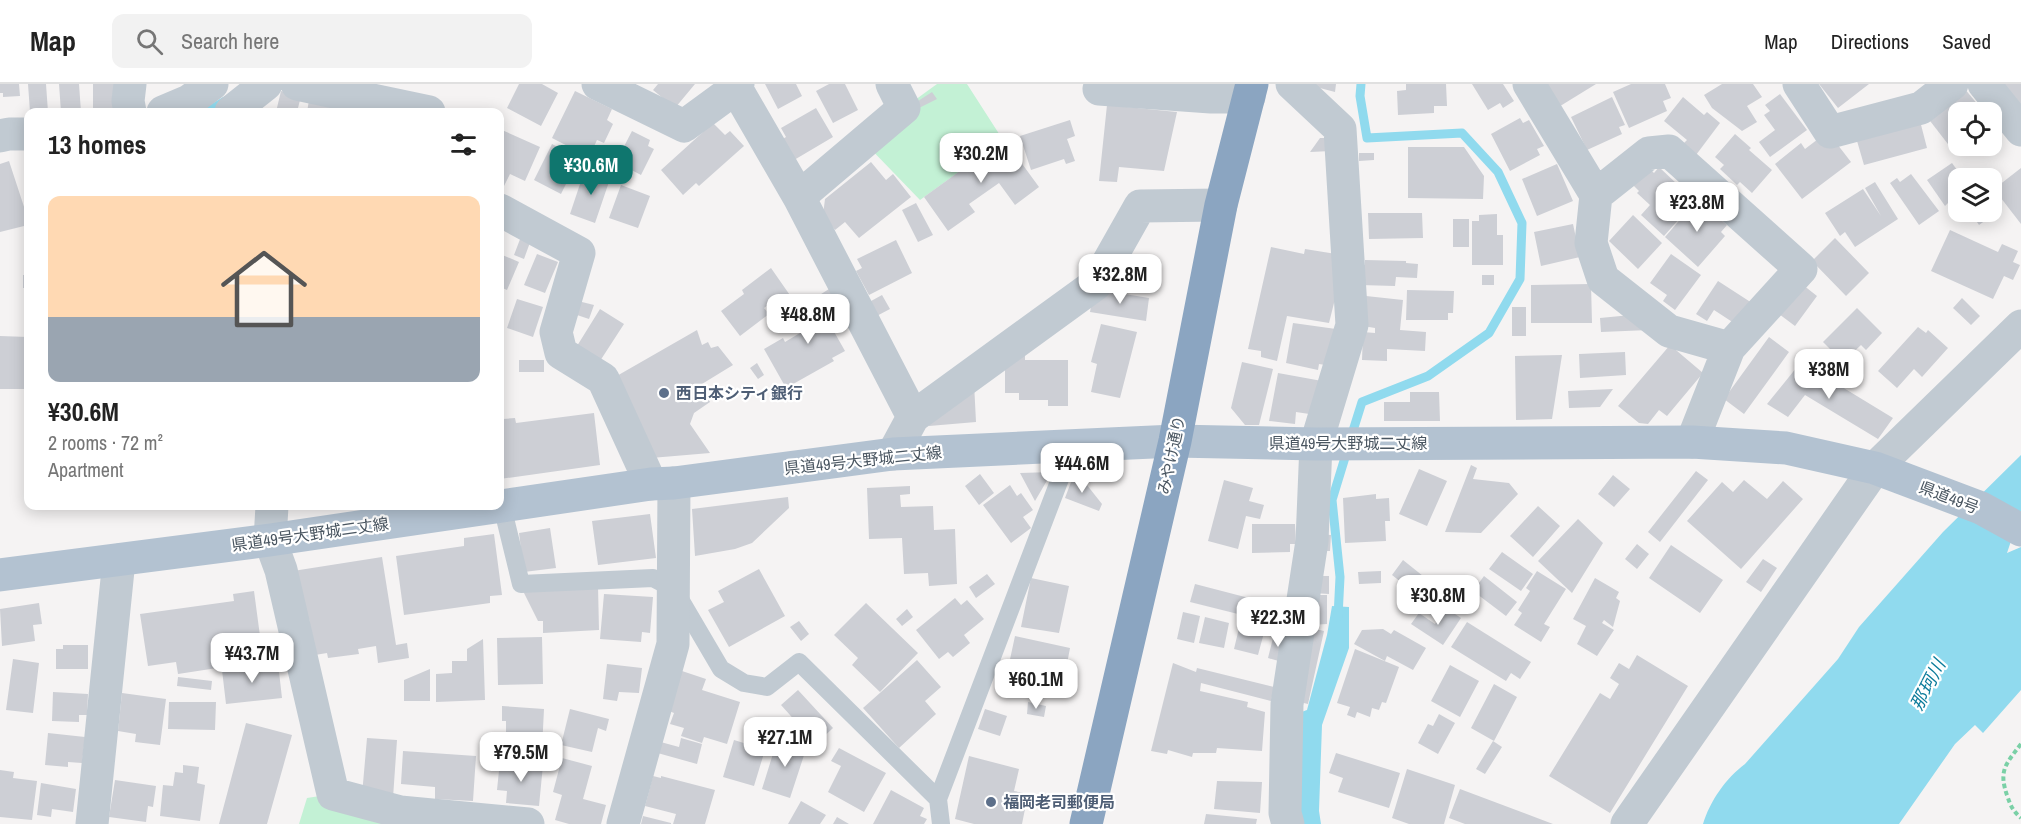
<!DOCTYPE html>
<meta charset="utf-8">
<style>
:root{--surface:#fff;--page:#f2f2f2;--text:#222;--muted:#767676;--line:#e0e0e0;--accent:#0f766e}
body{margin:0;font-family:"Archivo Narrow","Noto Sans JP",sans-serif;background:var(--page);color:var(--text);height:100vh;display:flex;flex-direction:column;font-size:22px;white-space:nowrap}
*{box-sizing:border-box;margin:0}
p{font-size:20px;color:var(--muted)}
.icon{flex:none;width:33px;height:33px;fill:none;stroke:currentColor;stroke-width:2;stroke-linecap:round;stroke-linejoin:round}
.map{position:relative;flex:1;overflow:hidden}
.drawer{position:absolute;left:24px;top:24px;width:480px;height:402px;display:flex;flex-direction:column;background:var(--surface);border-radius:12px;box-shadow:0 3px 15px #0003}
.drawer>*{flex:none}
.controls{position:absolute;left:1948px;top:18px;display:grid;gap:12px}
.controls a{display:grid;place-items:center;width:54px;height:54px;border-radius:12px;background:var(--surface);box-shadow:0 3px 15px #0003;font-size:30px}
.price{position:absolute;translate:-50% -51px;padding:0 14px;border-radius:12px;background:#fff;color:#222;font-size:20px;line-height:39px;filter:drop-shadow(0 2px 3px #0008)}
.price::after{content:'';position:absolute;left:50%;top:36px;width:18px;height:14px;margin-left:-9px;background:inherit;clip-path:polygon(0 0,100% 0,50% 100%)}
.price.active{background:var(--accent);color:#fff}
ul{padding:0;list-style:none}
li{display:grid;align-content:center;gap:12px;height:318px;padding:0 24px}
li span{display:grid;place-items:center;height:186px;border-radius:12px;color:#555}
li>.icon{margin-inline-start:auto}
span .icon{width:108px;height:108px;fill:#fffc;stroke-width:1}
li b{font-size:26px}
h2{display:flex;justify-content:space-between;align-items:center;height:72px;padding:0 24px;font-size:26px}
header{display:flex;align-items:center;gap:36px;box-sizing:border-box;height:84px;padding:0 30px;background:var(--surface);border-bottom:2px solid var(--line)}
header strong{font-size:28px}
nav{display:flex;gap:33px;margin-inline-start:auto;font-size:21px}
.search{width:420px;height:54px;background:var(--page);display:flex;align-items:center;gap:15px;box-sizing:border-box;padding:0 21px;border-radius:12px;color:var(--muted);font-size:22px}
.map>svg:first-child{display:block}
</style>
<header>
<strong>Map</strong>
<div class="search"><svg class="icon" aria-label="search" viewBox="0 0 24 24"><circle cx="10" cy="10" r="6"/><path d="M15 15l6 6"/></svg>Search here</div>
<nav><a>Map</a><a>Directions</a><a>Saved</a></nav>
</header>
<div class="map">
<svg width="2021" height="740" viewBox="0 0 2021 740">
<rect width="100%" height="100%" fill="#f5f3f3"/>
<path fill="#c3f1d5" d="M937,0H967L1003,56L920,116L864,58L904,24Z
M333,710L397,740H299L307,714Z"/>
<path fill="#90daee" d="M2021,371V427L2007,469L2021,463V606L1983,649L1975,641L1955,660L1899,740H1703C1710,717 1726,694 1745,680L1838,575L1859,543L1943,448Z
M1332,522L1349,523V564L1322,641L1319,727L1321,740H1295L1296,630L1307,626L1327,551Z"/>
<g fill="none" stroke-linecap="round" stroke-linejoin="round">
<path stroke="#90daee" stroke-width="9" d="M207,28L225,17
M1351,353L1362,318L1428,292L1489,249L1520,195L1522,139L1498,88L1462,49L1367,54L1360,12L1361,0
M1338,533L1340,493L1332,416L1347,367"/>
</g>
<path fill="#cdcfd5" d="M0,0H19L20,12L3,13V9H0Z
M28,0H46L48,28H30Z
M59,0H79L81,28H61Z
M93,0H120L121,28H93Z
M519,0H542L558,9L541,42L507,24Z
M658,0H695L675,24L653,6Z
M765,0H796L802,12L778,25Z
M829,0H845L858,26L833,39L816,7Z
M1316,0H1336L1335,8L1316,3Z
M1406,0H1446L1447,22H1434V29L1398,31L1397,7L1406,6Z
M1472,0H1503L1514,17L1503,24L1500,19L1488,26Z
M1543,0H1596L1557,24Z
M1631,0H1665L1671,14L1663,17L1667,27L1629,44L1613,8Z
M1722,0H1753L1762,13L1747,22L1757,38L1742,47L1712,24L1704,11Z
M1819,0H1869L1838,24Z
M2004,0H2021V21Z
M1964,4L1984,28H1959V58L1951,64L1927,33Z
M281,7L301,12L297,28H276Z
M575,7L612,25L607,36L613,40L604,59L597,56L589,73L552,54Z
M932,8L937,15L917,25L915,19Z
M1780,10L1807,46L1770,73L1759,58L1775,46L1764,31L1770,27L1765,21Z
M1612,13L1625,41L1619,43L1622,50L1587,66L1571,33Z
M1683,13L1704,31L1707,28L1720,39L1696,71L1683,60L1687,56L1664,37Z
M309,16L351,25L350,28H307Z
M1107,21L1177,28L1164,87L1119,83L1117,98L1099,97Z
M816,24L833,53L789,79L776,59L786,53L781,44Z
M1919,33L1927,64L1864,81L1855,50Z
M1520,34L1523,39L1529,36L1544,62L1537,65L1540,71L1510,87L1491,50Z
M1070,36L1075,52L1067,55L1075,77L1066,80L1064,75L1031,86L1020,52Z
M713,39L725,51L730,47L744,62L699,102L696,99L683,111L661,86Z
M502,46L540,63L525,97L510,90L503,104L500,103V91L502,86H500V51Z
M632,47L650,56L648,62L654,65L641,91L616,78Z
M1735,50L1751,64L1749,66L1772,86L1752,109L1740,98L1737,101L1720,85L1724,81L1715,73Z
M1822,52L1834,56L1851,78L1802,115L1775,80L1801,59L1805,65Z
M1320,54H1329L1331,67L1310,68Z
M1004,55L1039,103L1015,121L999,99L969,120L975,128L948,147L924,113Z
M552,60L579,74L561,110L534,96Z
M1408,63H1464L1484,92L1483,115L1408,114Z
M1359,69H1374V76L1359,77Z
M9,77L28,135V141L0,148V80Z
M871,78L886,96L893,90L911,113L859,154L845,138L835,146L823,131L825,115Z
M1952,79L1963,94H1959V123L1954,127L1948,119L1945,122L1927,96Z
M1557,80L1573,117L1537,132L1522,95Z
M595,83L612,89L595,139L570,130L581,97L589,100Z
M1659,83L1695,117L1664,152L1641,131L1650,121L1637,109L1639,107L1633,101L1649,84L1654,89Z
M2021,84V140L1994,105Z
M1911,90L1939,127L1919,141L1890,99L1897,94L1900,98Z
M1875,98L1898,135L1855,163L1845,148L1840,152L1825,129L1863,105L1881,132L1865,104Z
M621,101L650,112L638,144L609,134Z
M1697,116L1727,141L1721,148L1725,152L1698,183L1665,153Z
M916,119L933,151L918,158L902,126Z
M1973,128H1986L1990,133L1979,141L1971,129Z
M1368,129H1422L1423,154L1369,155Z
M1497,130V151H1503V181H1472V137H1479V131Z
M1633,131L1662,159L1638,185L1609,157Z
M1453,135H1469V163H1453Z
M1573,140L1580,173L1541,182L1534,148Z
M1950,146L1998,168L2002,160L2018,167L2013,178L2020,181L2013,196L2004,192L1993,215L1931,187Z
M522,150L532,153L524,175L514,171Z
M1835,154L1869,189L1846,212L1812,177Z
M896,156L912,189L869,211L856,187L862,184L857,175Z
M1271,163L1304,170L1305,165L1336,170L1337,207L1329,239L1287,232L1277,277L1261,273V267L1248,265Z
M500,170L519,178L507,206L500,203Z
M537,170L558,178L545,209L524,201Z
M1671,170L1701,191L1675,226L1663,217L1667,211L1650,199Z
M1365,176L1406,177V179L1418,180L1417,194L1396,193L1395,202L1360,201L1361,181H1365Z
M771,184L794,217L781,227L773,217L764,224L769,230L740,252L721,227L744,210L742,206Z
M23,191H28V204H23Z
M1482,191H1494V201H1482Z
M1718,197L1752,219L1737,241L1714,226L1707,237L1696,230Z
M1798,197L1817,212L1795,242L1775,227Z
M1591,200L1592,239H1531V201Z
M829,205L839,221L824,230L845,267L832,274L834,277L786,304L764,265L783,254L785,258L805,246L803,243L817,235L807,219Z
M1100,206L1149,214L1146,237L1090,228L1092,217Z
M1407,206L1454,207L1453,229H1448V236H1406Z
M882,211L890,225L869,236L862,222Z
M1366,212L1403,216L1400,246L1426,248L1425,267L1387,265V277L1362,276L1363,248L1375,249V244L1363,242Z
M1962,214L1980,232L1971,241L1953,224Z
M517,215L543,223L533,253L507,244Z
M578,217L594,221L589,235L574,230Z
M1512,223H1526V252H1512Z
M1857,224L1882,249L1866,266L1861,261L1843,278L1823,258Z
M600,225L624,240L600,277L577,262Z
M1631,231L1649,246L1601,248L1600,234Z
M1293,239L1336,245L1332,282L1319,280L1318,286L1286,279Z
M1101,240L1137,248L1120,314L1091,308L1097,280L1091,278Z
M1918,243L1926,249L1928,246L1948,264L1922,293L1914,285L1897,304L1878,287Z
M697,246L702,261L708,258L711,264L718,262L733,281L702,300L710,318L694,329L690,340L710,369L651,374L615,293Z
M0,252L28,253V305H0Z
M1769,253L1789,268L1744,330L1724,315Z
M1670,261L1703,289L1667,332L1659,326L1648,340L1639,339L1618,322Z
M1625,268L1626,291L1580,294L1579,270Z
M1025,270V276H1068V322H1048V316H1019V309H1005V279Z
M1562,271L1552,335L1516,336L1515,272Z
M519,276H544V288H519Z
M1242,278L1273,285L1259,341H1245L1231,324Z
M1801,278L1893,334L1878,355L1805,311L1788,333L1767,320Z
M757,279L764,291L758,295L750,284Z
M1278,289L1322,297L1316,331L1296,328L1295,340L1269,337Z
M974,299L976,338L929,342L930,332Z
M1613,305L1600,323L1569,324L1568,307Z
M1410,308H1439L1440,337H1384V318H1410Z
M500,322L503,335L515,334L516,339L594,329L600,381L500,395Z
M1471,381L1477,384L1473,395L1509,399L1518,410L1481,449L1445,448Z
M1419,385L1447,397L1427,442L1399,430Z
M1696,387L1708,396L1660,458L1648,448Z
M1052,388L1035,417L1020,389Z
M980,390L994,409L979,421L965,402Z
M1074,390L1079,391L1102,420L1099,427L1065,414Z
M1613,391L1630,405L1614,423L1598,410Z
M1224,396L1253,404L1249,417L1264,421L1260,435L1246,432L1238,465L1208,457Z
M1744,396L1767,415L1783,397L1803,415L1741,485L1687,437L1722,398L1733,408Z
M1010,401L1017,412L1021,409L1033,426L1023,433L1031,444L1011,459L983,421Z
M910,402V410L900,411L901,423L933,422L934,446L955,445L957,500L929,502L928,489L904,490L902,454L869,455L867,404Z
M1376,410V415L1389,414L1390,437H1385L1386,457L1345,459L1343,414Z
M788,413L789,424L752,459L735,465L695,472L692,425Z
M1538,422L1560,442L1533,473L1510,452Z
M650,430L656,474L598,481L592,437Z
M1578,435L1603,459L1572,509L1538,477Z
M1252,440H1295L1296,460H1290V468L1252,469Z
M550,444L556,484L524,488L519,449Z
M494,450L502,511L490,512V519L404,531L396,472L464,462V454Z
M1316,450L1331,451L1330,467H1316Z
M1637,460L1649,470L1637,485L1625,475Z
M1671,461L1723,496L1700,529L1649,494Z
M1502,468L1533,490L1521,507L1489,485Z
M382,473L396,561L407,559L409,574L378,579L376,562L358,565L359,570L328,574L327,569L315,571L309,535L301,537L293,487Z
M1763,475L1777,484L1761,508L1746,498Z
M1403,476L1428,496L1416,510L1392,491Z
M759,485L785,532L729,563L708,526L724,518L718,507Z
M1381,487V499L1359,500L1358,488Z
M1537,487L1566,505L1544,540L1550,543L1541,558L1514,541L1522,529L1518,526L1530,507L1526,504Z
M987,490L995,500L976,514L969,503Z
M1313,492H1329V510L1313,509Z
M1484,492L1517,518L1506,532L1473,507Z
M1031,494L1069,502L1059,549L1021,543Z
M1595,494L1619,508L1616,514L1620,517L1613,543L1604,536L1602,539L1614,546L1597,572L1577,560L1586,542L1573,535Z
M1195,500L1287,524L1282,541L1190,518Z
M598,502L599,546L543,549V537H538L522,505Z
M254,507L262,567L257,568L258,580L243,582V580L178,590L176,578L148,582L140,530L234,517L233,510Z
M604,510L653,513L650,549L642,548L641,558L600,555Z
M1311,511H1327V540L1311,541Z
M955,514L961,521L967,516L984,535L964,551L970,559L953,573L948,568L939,575L916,546Z
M39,519L42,540L33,541L35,557L2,562L0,525Z
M866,519L918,569L880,608L852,581L858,574L834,551Z
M1446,524L1461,534L1443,561L1411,540L1419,529L1435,540Z
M907,525L913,533L902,542L896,535Z
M1183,528L1200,532L1194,559L1177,555Z
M1205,533L1229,539L1224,564L1199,559Z
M799,537L809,550L801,557L790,543Z
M1467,538L1531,578L1520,595L1511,589L1506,597L1451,563Z
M1240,540L1265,545L1258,571L1234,565Z
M1311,544L1324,547L1308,620L1295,617Z
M1383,545L1391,550L1394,546L1426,564L1413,586L1387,572L1385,577L1354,560L1362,546Z
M1274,550L1288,554L1282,578L1268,574Z
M1015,552L1070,564L1061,612L1035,606L1034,614L1003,608Z
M542,553L543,600L498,601L497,554Z
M483,555L485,616L436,618V590L452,589V577H467V565Z
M63,561H88V585H56V565H63Z
M1355,565L1399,583L1386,619L1382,618L1379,626L1372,624L1370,633L1357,628L1355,634L1347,631L1350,623L1337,619Z
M1637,571L1688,602L1610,729L1549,692L1600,609L1610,615L1619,600L1610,594L1619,579L1629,585Z
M13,575L39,579L33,629L6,626Z
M917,576L941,603L925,617L936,630L899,664L863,624Z
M278,579L282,614L226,620L222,586Z
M1173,579L1196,588L1197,584L1274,603L1271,617L1201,599L1200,607L1248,618L1247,623L1265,628L1262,667L1217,664L1216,669H1193L1192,673L1168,666L1167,670L1151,667Z
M607,580L642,584L639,609L619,608L617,617L603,615Z
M1450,581L1479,597L1460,633L1431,617Z
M430,585V617H404V596Z
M682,587L706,595L702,606L740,618L727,660L704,653L702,659L681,652L684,644L670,640L674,629L669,627Z
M178,593L212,597L211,606L177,602Z
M1494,600L1517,613L1494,657L1471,644Z
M798,606L833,644L816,660L781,621Z
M53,608L88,610L87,631H79V638L52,637Z
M122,609L166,615L160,661L135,658L136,650L118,647Z
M169,618H216L215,646L168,645Z
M1028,618L1046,622L1044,633L1027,630Z
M502,622L544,625L542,665L513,663V658L506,657V637H502Z
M570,625L609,635L606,647L598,644L592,668L561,661Z
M985,625L1007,632L1000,652L978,645Z
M1439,630L1455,639L1438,670L1418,659L1428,640L1433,642Z
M246,639L292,651L267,740H219Z
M48,649L85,653L82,679L68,678V683L45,681Z
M750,650L768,656L754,702L723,693L734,656L747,660Z
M789,653L808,659L790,714L762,705L776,660L786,663Z
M367,654L397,656L393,714L362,711Z
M681,654L702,660L697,680L654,668L657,657L679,663Z
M1493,657L1502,663L1485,690L1476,685Z
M839,664L886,689L864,728L828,708L841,682L831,677Z
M403,667L476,672L473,717L435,715V703L401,700Z
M1336,669L1400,689L1389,724L1338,708L1343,694L1329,689Z
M969,672L1019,685L1014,707L1028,710L1022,740H974L955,735Z
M562,674L592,682L583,715L606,721L601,740H569L555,736L562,711L553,708Z
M500,677L543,681L539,722L506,719L507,707L497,706Z
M183,681L199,683L197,699L205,701L200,737L160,732L163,701L173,702L175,688L183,689Z
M1407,685L1455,701L1444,740H1409L1392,734Z
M0,686L14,688L13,694L37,697L32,736L0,733Z
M653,692L661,694V692L715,706L705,740H673L676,730L645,722Z
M115,696L156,702L153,723L148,722L146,738L109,733Z
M1217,697L1262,698L1260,729L1214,725Z
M41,699L76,705L73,728L52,725L51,733L37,731Z
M1460,705L1553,740H1465L1449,734Z
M891,706L924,724L920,732L927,735L924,740H873Z
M801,717L826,731L820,740H788Z
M1206,730L1257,735L1256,740H1204Z
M643,732L671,739V740H641Z
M837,733L849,740H833Z"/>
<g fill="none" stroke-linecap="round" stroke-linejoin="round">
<path stroke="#7ad0a6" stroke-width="4" stroke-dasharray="4.5 3" stroke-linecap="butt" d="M2021,660C2005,681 1998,687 2008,714C2011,723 2014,728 2021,734"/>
<path stroke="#c1cad2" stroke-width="18" d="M502,422L521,500L653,494L674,505L721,585L744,599L767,603L799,578L938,715
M941,740L938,715L1063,387L1062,362"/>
<path stroke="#c1cad2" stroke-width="33" d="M130,0L128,17L130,28
M297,0L429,28
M598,0L684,42L736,4
M738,0L736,4L799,113
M892,0L904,24L799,113L913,333L893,370
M1529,0L1596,111L1591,159L1603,195L1669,247L1729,264L1692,358
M1799,0L1830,48L1921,24L1952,0
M1984,0L2021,46
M1099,5L1211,13H1249
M163,28L189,17L212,0
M231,28L266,0
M0,52L9,50H28
M1596,111L1649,69L1669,67L1801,185L1729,264
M500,126L579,169L556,248L561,269L603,295L651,400
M913,333L1096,200L1140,122L1221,121
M272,422L270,456L281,486L333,710L400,728L528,740
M92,740L119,476
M623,740L673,560L674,399
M1288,740L1285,729L1287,620L1312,457L1316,360L1352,241L1340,45L1292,0
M1627,740L1875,384L2021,242"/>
<path stroke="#b3c2d1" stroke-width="33" d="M0,491L270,456L651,400L674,399L893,370L1109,360L1175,357L1316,360L1692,358L1786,364L1875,384L1981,424L2021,446"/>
<path stroke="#8ba5c1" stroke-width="33" d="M1086,740L1175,357L1221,121L1252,0"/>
</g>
<g fill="#5c6f8a" stroke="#fff" stroke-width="2">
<circle cx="664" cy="309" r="6"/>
<circle cx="991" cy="718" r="6"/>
</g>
<g text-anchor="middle" stroke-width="4.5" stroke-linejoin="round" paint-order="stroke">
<g font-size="16" font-weight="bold" fill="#4e5e75" stroke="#fff" text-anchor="start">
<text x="676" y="315">西日本シティ銀行</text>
<text x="1003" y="724">福岡老司郵便局</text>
</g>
<g font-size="16" fill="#4a5661" stroke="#fff">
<text x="1348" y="365">県道49号大野城二丈線</text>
<text transform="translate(1171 371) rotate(-78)" y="6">みやけ通り</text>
<text transform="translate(863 376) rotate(-6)" y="6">県道49号大野城二丈線</text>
<text transform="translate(1949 413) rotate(21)" y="6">県道49号</text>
<text transform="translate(310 450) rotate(-8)" y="6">県道49号大野城二丈線</text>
</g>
<g font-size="18" font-style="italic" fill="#0c7c9b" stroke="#fff">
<text transform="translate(1928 601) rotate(-63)" y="6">那珂川</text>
</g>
</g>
</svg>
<div class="controls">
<a><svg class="icon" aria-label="locate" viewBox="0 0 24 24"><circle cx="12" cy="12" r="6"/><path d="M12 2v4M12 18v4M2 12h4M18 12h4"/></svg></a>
<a><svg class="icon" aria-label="layers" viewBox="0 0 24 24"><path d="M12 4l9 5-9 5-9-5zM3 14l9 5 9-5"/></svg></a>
</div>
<b class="price" style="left:981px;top:100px">¥30.2M</b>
<b class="price active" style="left:591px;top:112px">¥30.6M</b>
<b class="price" style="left:1697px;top:149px">¥23.8M</b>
<b class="price" style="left:1120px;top:221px">¥32.8M</b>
<b class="price" style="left:808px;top:261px">¥48.8M</b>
<b class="price" style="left:1829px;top:316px">¥38M</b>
<b class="price" style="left:1082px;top:410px">¥44.6M</b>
<b class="price" style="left:1438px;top:542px">¥30.8M</b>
<b class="price" style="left:1278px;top:564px">¥22.3M</b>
<b class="price" style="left:252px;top:600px">¥43.7M</b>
<b class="price" style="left:1036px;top:626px">¥60.1M</b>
<b class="price" style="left:785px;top:684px">¥27.1M</b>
<b class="price" style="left:521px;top:699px">¥79.5M</b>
<section class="drawer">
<h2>13 homes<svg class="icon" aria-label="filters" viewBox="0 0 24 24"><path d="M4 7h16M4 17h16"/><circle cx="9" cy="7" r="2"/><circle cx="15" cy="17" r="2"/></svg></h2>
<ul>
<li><span style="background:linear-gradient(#ffd9b3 65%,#9aa5b1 0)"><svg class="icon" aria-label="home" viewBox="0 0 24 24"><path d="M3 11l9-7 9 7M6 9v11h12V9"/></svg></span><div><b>¥30.6M</b><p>2 rooms · 72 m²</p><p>Apartment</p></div></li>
</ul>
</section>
</div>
